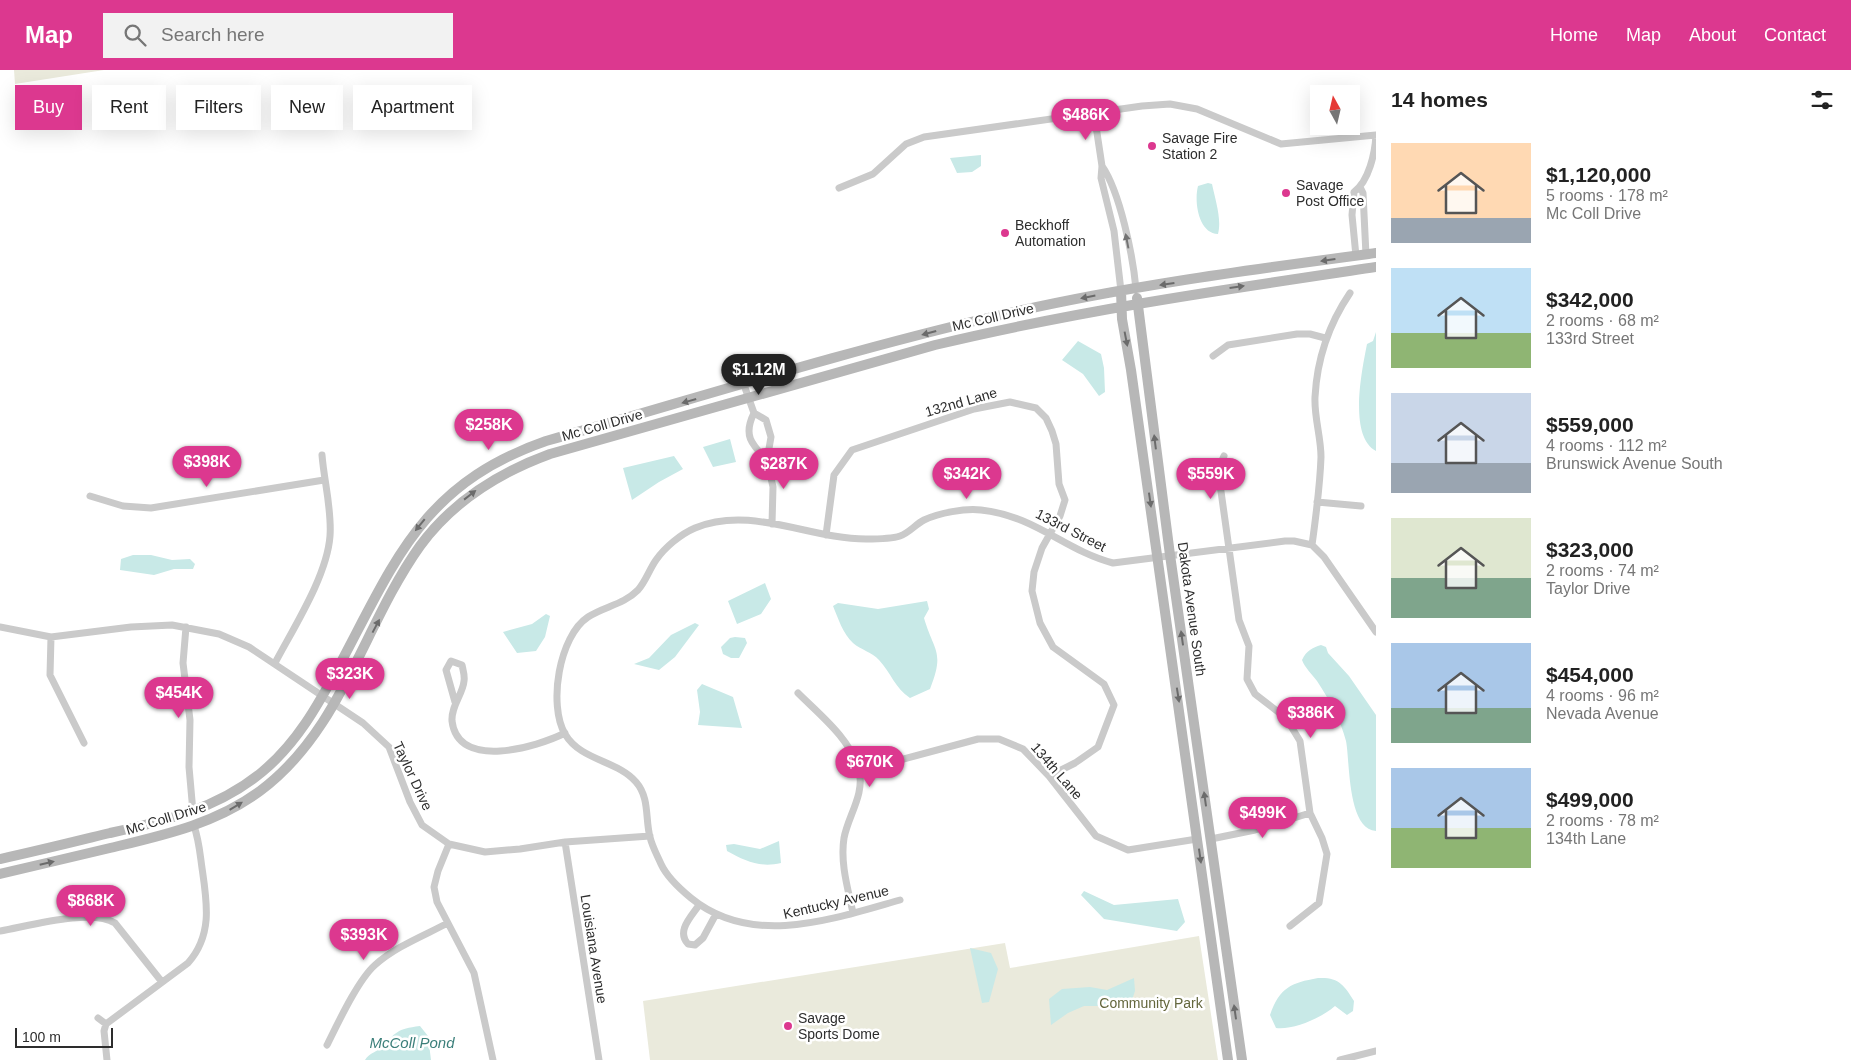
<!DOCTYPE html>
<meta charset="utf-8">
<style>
:root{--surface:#fff;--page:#f2f2f2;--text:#222;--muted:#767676;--accent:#dc388f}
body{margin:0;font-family:Arial,sans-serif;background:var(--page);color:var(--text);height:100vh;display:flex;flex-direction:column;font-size:19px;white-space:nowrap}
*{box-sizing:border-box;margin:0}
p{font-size:16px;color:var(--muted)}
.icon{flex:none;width:28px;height:28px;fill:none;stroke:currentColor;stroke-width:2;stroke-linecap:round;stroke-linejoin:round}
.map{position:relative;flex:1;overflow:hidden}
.sheet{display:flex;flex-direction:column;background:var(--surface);width:475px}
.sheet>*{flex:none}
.top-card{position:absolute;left:15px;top:15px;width:475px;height:45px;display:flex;gap:10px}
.needle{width:32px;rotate:352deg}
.fabs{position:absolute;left:1310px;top:15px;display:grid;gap:10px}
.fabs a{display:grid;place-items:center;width:50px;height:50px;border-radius:0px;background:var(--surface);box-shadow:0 5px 20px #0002;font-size:25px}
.scale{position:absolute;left:15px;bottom:12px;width:98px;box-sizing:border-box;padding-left:5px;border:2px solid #2d2d2d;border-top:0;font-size:14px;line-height:18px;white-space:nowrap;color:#2d2d2d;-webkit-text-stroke:4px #fff;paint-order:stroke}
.price{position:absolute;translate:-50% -42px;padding:0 11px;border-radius:18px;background:var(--accent);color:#fff;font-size:16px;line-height:32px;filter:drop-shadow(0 1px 2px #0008)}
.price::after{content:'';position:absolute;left:50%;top:30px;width:15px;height:11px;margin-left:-8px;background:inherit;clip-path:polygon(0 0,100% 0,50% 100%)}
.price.on{background:#222;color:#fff}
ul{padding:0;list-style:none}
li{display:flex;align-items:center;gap:15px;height:125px;padding:0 15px}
li span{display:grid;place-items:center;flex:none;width:140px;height:100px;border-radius:0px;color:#555}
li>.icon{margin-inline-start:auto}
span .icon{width:60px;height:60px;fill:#fffc;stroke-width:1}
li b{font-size:21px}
h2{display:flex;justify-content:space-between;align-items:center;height:60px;padding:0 15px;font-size:21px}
.chip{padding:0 18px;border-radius:0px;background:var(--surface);box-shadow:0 5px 20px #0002;font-size:18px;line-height:45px}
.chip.on{background:var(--accent);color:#fff}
header{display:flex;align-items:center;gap:30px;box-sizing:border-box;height:70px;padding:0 25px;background:var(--accent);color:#fff}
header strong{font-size:24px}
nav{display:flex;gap:28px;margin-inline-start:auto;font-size:18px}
.search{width:350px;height:45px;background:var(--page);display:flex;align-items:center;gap:12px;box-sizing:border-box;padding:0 18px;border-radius:0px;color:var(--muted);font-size:19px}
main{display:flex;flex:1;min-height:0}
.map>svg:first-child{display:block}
</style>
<header>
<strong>Map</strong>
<div class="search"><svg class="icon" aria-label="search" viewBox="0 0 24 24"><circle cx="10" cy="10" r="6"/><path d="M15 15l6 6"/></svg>Search here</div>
<nav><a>Home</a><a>Map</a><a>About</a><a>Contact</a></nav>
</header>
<main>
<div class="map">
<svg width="1376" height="990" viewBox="0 0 1376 990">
<rect width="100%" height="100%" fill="#fff"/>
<path fill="#eaeadc" d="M14,0H104L15,14Z
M1199,866L1218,990H650L643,931L1005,873L1010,898Z"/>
<path fill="#c8e9e7" d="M981,85V96L972,102L957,103L950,88Z
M1208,113L1212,114C1215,129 1222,149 1218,164C1198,163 1194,131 1198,116Z
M1376,262V381C1348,366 1362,300 1367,274L1373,271Z
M1078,271L1101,284L1104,298L1105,322L1099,326L1083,304L1062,290Z
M730,369L736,392L713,397L703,377Z
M674,386L683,399L659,412L632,430L623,398Z
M133,485H151L172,490L190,489L195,494L193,499H174L154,505L120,500L121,489Z
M765,513L771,529L761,544L737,554L728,531Z
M927,531L929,539L924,548C934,582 945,581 930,619L910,628C895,618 891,603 879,590C872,582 861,580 853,573C843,564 838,548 833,536L838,533L878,539Z
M546,544L550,546L545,567L536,581L517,583L503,562L532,554Z
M695,553L699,555L675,587L659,600L634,594L649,588L671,565Z
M735,567L745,568L747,573L739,588H731L723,584L721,577L730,568Z
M1321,575L1326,577L1328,583L1349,606L1376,645V761C1347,759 1350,691 1346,671C1341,651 1329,629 1317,611C1312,604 1305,598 1302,590C1307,580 1312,578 1321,575Z
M702,614L733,627L742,658L698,655L700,642L697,620Z
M779,771L781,793C760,798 745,791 727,781L726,775L734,774L760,779Z
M1084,821L1114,835L1178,829L1185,852L1177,861L1104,849L1081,825Z
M970,878L991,883L998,899L989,932L982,933Z
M1134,908L1135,921L1131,933L1115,930L1102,936H1084L1068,943L1051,955L1049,929L1062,919L1090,917L1107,920Z
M1318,908C1339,907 1344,915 1354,931L1353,941L1347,945L1335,936C1321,948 1294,960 1276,958L1270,945C1280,917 1291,913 1318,908Z
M420,956L428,966L431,990H365C369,983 375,983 380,978C397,962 396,959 420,956Z"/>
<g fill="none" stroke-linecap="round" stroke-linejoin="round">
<path stroke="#cacaca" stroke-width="7" d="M1094,43L1102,96L1101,108L1114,161L1121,221
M1102,96C1120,122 1133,186 1136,219
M1360,117L1363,123L1366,185
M839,118L873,104L906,74L924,67L1142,36L1170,34L1197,39L1281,74L1376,65
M1356,186L1352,145L1354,122C1369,111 1375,83 1376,65
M1350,223C1329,254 1317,289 1315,327C1314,347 1321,367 1321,387C1320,416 1316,446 1312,475L1324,487L1376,562
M1213,286L1228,275L1297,264H1310L1325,268
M744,315L754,343
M1224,386L1218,400L1239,550L1249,576L1247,609L1255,624L1286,648L1300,671L1310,743L1322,768L1327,784L1319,833L1290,856
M767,390C751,374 743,365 754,343L766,350L771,367L767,390L773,417L772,454
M90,426L123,436L151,438L324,410
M1317,432L1361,436
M826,465L834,405L852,380L974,339L1010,332L1036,338L1046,348L1052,361L1056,374L1059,414L1065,430L1060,446L1042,478L1034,502L1032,521L1040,553L1053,577L1104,614L1114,635L1098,677L1075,693L1049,706
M0,557L51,567L131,557L172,555L219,564L249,577L363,653L389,677L410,732L422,755L449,774L485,782L520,779L565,772L650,766
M186,557L183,593L190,650L189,697L193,742
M51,567L50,605L84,673
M275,593C294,557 327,506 330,466C332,440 324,411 322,385
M798,623C820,645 851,669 859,701C865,724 848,746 844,768C840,793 848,819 853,843
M455,632L446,600L451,591L462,595C463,600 465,606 464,611C463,624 451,636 452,651C458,701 537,677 565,663
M859,701L978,669H999L1023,679L1049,706L1096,766L1128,780L1197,769
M1211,769L1255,760L1310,743
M565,772L599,990
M449,774L438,801L434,817L437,832L474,903L493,990
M900,830C833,849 752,878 691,828C680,819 667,807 661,794C657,785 652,776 650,767C645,749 650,728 636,712C617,690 581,691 565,664C548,635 559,566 588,547C605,536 623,535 638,520C646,511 649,500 656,490C665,477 681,464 695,458C751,435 809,469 866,469C876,469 891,469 900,466C909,463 916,454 924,450C939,443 965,438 981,440C1036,446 1064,480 1113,493L1285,471H1294L1312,475
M699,835C691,847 676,861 688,874L695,875L703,868L716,844
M0,861C29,856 91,838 115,853L162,912
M98,948L106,954
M327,975C338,953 358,910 375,895C395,877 423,866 446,854
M107,990L104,961L106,954L188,893C213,865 207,832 202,798C200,784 199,770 194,756
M1340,990L1376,981"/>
<path stroke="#b7b7b7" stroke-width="10" d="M1121,221L1122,249L1131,300L1228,990
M1137,228L1170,485L1242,990
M0,789C37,781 73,772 110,763C165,751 217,739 262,702C297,673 318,635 339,596C396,489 423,414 546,371C694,329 842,282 992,247C1118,217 1248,200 1376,183
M0,804C37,795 73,787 110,778C164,765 215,754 260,721C342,660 363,556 420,476C453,431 498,403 550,384L935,275C1081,240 1228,219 1376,197"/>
</g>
<defs><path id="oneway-solid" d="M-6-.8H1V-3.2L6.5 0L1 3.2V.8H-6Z" transform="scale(1.25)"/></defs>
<use fill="#747474" href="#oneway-solid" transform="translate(1127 171) rotate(-101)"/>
<g fill="#6b6b6b">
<use href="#oneway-solid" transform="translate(1328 190) rotate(172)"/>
<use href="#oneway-solid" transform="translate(1167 214) rotate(172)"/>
<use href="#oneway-solid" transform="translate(1237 217) rotate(-8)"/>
<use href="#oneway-solid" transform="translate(1088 227) rotate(169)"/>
<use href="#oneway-solid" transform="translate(929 263) rotate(165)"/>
<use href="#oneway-solid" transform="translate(1126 269) rotate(79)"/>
<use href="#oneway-solid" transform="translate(689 331) rotate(164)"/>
<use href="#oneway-solid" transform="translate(1155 372) rotate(-97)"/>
<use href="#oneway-solid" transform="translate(470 425) rotate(-38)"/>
<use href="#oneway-solid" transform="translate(1150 430) rotate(82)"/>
<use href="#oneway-solid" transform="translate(420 455) rotate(129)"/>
<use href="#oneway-solid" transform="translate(376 556) rotate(-62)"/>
<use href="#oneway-solid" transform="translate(1182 568) rotate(-98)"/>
<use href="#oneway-solid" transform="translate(1178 625) rotate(81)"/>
<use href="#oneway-solid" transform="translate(1205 729) rotate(-98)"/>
<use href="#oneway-solid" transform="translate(236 736) rotate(-31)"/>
<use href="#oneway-solid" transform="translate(1200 786) rotate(82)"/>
<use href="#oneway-solid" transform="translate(47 793) rotate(-13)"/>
<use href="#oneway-solid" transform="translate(1235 942) rotate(-98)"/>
</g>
<g fill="#dc388f" stroke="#fff" stroke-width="2">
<circle cx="1152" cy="76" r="5"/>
<circle cx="1286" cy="123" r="5"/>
<circle cx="1005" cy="163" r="5"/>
<circle cx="788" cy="956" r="5"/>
</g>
<g text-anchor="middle" stroke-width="5" stroke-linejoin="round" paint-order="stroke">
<g font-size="14" fill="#2d2d2d" stroke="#fff" text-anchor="start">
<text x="1162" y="73">Savage Fire<tspan x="1162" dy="16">Station 2</tspan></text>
<text x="1296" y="120">Savage<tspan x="1296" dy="16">Post Office</tspan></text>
<text x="1015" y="160">Beckhoff<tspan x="1015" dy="16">Automation</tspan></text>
<text x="798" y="953">Savage<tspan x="798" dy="16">Sports Dome</tspan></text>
</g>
<g font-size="14" fill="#2d2d2d" stroke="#fff">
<text transform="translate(993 247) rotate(-13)" y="5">Mc Coll Drive</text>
<text transform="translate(961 332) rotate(-16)" y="5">132nd Lane</text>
<text transform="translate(602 355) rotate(-16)" y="5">Mc Coll Drive</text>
<text transform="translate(1071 460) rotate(27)" y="5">133rd Street</text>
<text transform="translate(1192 539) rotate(82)" y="5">Dakota Avenue South</text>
<text transform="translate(1057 701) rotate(49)" y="5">134th Lane</text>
<text transform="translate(413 706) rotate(65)" y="5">Taylor Drive</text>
<text transform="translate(166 748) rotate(-17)" y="5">Mc Coll Drive</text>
<text transform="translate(836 832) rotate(-13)" y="5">Kentucky Avenue</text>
<text transform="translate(594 879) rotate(81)" y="5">Louisiana Avenue</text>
</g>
<g font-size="14" fill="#64673d" stroke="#fff">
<text x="1151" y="938">Community Park</text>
</g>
<g font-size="15" font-style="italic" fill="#3b7f7a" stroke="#fff">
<text x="412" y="978">McColl Pond</text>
</g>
</g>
</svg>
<div class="fabs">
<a><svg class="needle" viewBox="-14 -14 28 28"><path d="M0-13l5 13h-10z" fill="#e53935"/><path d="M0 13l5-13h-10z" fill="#767676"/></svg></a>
</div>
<div class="scale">100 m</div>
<b class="price" style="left:1086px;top:71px">$486K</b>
<b class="price on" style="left:759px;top:326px">$1.12M</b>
<b class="price" style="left:489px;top:381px">$258K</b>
<b class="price" style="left:207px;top:418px">$398K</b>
<b class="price" style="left:784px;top:420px">$287K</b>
<b class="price" style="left:967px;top:430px">$342K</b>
<b class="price" style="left:1211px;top:430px">$559K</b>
<b class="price" style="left:350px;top:630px">$323K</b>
<b class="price" style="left:179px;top:649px">$454K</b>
<b class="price" style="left:1311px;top:669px">$386K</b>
<b class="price" style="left:870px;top:718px">$670K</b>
<b class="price" style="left:1263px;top:769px">$499K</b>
<b class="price" style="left:91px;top:857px">$868K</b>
<b class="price" style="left:364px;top:891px">$393K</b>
<div class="top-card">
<a class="chip on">Buy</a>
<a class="chip">Rent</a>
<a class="chip">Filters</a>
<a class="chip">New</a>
<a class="chip">Apartment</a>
</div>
</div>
<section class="sheet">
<h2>14 homes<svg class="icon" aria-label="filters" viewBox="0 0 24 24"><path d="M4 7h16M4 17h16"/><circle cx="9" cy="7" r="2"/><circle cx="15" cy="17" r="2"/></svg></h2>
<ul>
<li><span style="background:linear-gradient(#ffd9b3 75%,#9aa5b1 0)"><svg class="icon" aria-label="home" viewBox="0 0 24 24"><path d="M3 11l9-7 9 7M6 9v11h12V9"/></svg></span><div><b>$1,120,000</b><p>5 rooms · 178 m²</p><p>Mc Coll Drive</p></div></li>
<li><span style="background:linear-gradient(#bfe0f5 65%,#8fb573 0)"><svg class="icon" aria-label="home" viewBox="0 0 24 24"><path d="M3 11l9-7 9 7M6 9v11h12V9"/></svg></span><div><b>$342,000</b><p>2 rooms · 68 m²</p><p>133rd Street</p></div></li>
<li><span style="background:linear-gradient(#c9d6e8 70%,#9aa5b1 0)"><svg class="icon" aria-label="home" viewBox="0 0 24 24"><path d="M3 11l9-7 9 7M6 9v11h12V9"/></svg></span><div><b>$559,000</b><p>4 rooms · 112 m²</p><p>Brunswick Avenue South</p></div></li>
<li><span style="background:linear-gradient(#dfe7d0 60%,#7fa58c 0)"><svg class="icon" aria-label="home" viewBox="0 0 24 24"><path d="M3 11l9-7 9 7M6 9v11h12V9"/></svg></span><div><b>$323,000</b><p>2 rooms · 74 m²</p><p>Taylor Drive</p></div></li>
<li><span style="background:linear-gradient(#a9c7e8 65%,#7fa58c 0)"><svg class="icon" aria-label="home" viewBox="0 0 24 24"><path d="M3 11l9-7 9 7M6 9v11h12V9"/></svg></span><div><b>$454,000</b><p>4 rooms · 96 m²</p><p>Nevada Avenue</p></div></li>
<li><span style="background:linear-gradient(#a9c7e8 60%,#8fb573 0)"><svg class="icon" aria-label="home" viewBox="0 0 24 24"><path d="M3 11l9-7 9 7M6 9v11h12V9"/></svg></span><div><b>$499,000</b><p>2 rooms · 78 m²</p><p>134th Lane</p></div></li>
</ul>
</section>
</main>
